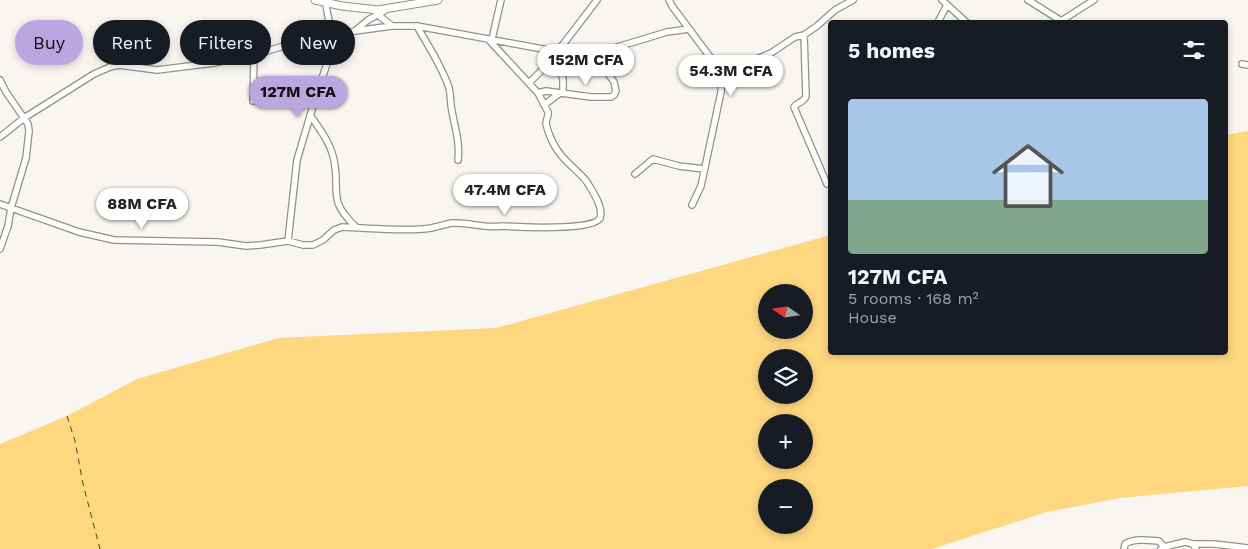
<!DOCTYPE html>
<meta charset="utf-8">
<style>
:root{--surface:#171b24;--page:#242831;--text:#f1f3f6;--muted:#9ea1a6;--line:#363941;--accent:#baa7e0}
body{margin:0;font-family:"Work Sans",sans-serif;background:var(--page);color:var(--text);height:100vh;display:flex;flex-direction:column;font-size:19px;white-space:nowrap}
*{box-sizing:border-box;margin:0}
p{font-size:16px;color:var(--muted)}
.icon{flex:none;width:28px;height:28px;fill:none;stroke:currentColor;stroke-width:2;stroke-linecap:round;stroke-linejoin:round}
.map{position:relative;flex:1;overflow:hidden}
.sheet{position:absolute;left:828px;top:20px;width:400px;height:335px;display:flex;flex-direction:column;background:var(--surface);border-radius:5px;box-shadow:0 2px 8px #0003}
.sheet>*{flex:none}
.top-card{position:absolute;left:15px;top:20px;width:475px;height:45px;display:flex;gap:10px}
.needle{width:32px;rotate:283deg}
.tools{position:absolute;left:758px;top:284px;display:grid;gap:10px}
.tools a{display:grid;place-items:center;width:55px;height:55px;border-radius:50%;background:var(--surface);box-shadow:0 2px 8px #0003;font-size:25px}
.price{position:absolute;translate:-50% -42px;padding:0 11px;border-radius:18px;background:#fff;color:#222;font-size:16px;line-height:32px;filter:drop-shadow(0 1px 2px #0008)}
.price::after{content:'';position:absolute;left:50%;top:30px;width:15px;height:11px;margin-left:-8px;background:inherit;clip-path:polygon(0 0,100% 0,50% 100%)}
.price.active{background:var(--accent);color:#111}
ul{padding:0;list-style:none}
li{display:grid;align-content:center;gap:10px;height:265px;padding:0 20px}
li+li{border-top:1px solid var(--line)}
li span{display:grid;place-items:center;height:155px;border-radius:5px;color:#555}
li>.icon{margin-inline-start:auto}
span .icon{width:90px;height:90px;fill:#fffc;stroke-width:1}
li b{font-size:21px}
h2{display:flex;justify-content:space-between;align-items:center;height:60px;padding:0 20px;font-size:21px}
.chip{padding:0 18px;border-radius:22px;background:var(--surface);box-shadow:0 2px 8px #0003;font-size:18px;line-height:45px}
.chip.active{background:var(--accent);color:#111}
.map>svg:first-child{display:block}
</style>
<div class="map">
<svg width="1248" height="549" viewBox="0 0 1248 549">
<rect width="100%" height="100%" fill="#f9f6f1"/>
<path fill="#ffd77f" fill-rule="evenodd" d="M1248,131V486L1120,498L1047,512L932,549H0V444L67,416L137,379L278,338L496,328L830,235V352H1225V135ZM766,292H804V330H766ZM766,358H804V395H766ZM766,422H804V460H766ZM766,488H804V525H766Z"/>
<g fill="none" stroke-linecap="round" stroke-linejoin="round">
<path stroke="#52411a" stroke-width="1" stroke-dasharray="6 5" stroke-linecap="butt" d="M67,416L75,441L83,484L100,549"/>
<g stroke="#93918b" stroke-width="8">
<path id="minor" d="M669,0L672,6L716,65L722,77L721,92L701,186L692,205
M942,0L966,22
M1028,0L1063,22
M377,14L392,26
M1061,21L1094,0
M938,22L947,5
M417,26C428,46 442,66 449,88C451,95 450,103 452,111C455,129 460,141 458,160
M355,31L392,26H417L581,56L594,54L667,32L689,29
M804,35L806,96C804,103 797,102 794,107L827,184
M492,39L501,0
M1242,64L1248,65
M716,65L754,60L771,53L795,37L804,35L817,26L835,10L853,0
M0,80L6,92L28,124L29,131L26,158L11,208L8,226L0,249
M529,83L557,55
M538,93L546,91L591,97H611L614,95L616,91L614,82L594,54
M563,93V80L557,55L558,51L597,0
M253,101L254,55
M544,105L560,93
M310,115C319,128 329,141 333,156C342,190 325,198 356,227
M0,137L24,118L94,74L110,67L119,65L157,70L214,63L260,53L301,41L332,37L355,31L368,20L384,11
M635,174L653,159L679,166L704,169
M0,204L79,232L114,240L218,242L246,246L260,245L288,241L303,245H313L323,240L334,230L342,227C369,228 396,231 423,229C433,229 443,224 453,223C470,222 485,229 502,226C517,227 595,231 600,218C604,207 592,191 587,182C578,170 563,161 556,148C552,142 547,130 546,123C546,119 549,116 548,112L538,93L488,39
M288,241L297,160L316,96L331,52L332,37L325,0
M1193,544H1214L1248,548
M1124,549L1125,544C1134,538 1148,540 1159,541L1164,547
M1161,549L1164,547L1185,542L1193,544L1196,549"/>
</g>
<g stroke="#93918b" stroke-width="9">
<path id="tertiary" d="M315,0L342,6L378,10L438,0"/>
</g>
<use href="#minor" stroke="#fff" stroke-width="5.5"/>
<use href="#tertiary" stroke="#fff" stroke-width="7"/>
</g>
</svg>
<div class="tools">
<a><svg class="needle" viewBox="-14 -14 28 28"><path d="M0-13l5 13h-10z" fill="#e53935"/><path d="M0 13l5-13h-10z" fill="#9ea1a6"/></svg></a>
<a><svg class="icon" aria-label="layers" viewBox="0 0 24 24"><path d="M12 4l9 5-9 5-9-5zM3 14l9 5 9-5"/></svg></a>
<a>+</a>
<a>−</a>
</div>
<b class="price" style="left:586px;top:86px">152M CFA</b>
<b class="price" style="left:731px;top:97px">54.3M CFA</b>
<b class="price active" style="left:298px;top:118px">127M CFA</b>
<b class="price" style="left:505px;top:216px">47.4M CFA</b>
<b class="price" style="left:142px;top:230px">88M CFA</b>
<div class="top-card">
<a class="chip active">Buy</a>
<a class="chip">Rent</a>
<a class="chip">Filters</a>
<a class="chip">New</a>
</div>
<section class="sheet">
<h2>5 homes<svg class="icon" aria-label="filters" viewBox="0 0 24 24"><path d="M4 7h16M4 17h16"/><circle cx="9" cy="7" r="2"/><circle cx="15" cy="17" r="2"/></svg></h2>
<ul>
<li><span style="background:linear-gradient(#a9c7e8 65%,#7fa58c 0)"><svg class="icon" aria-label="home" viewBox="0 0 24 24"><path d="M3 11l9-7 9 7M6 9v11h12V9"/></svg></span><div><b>127M CFA</b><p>5 rooms · 168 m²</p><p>House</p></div></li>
</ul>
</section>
</div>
